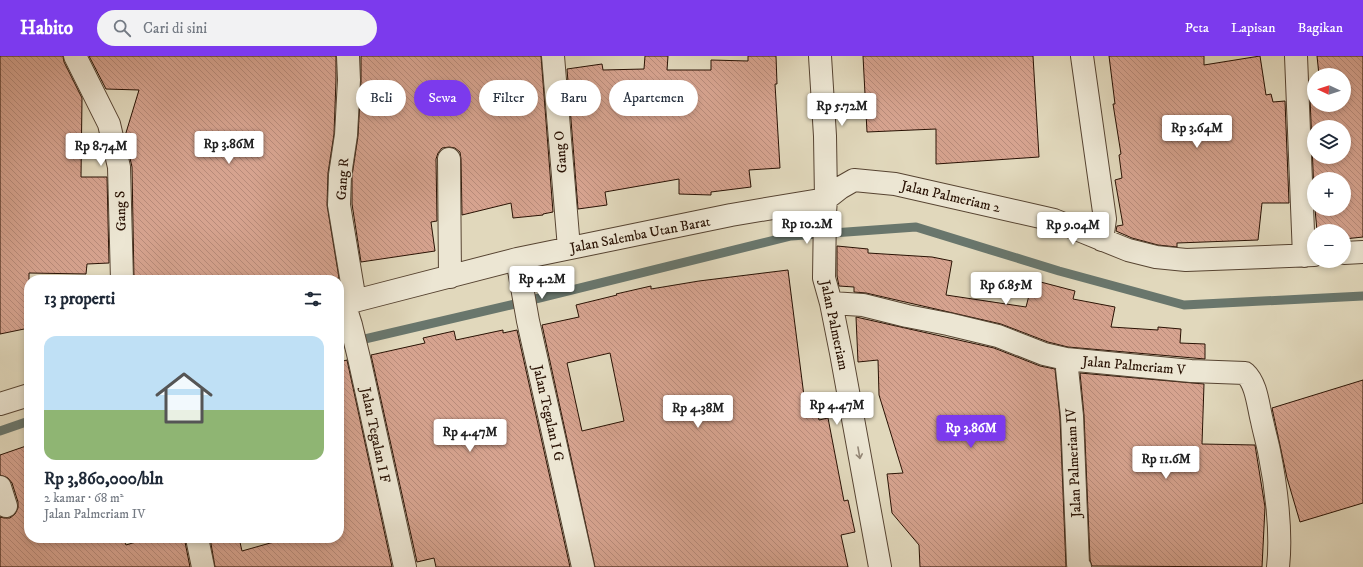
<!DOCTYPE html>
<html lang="id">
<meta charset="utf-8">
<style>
:root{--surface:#fff;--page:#f2f2f3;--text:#1f2937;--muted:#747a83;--accent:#7c3aed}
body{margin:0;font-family:"IM FELL DW Pica",serif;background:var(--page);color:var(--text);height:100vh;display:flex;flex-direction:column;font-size:15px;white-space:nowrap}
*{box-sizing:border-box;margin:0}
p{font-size:13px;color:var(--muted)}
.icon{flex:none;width:22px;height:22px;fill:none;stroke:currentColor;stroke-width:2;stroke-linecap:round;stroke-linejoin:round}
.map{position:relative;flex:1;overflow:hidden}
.details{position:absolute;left:24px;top:219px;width:320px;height:268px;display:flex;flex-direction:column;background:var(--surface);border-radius:16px;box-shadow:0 2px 6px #0003}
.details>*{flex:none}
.banner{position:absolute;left:356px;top:24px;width:380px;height:36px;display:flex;gap:8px}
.needle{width:26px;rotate:274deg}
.tools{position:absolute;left:1307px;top:12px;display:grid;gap:8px}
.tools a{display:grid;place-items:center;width:44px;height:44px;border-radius:50%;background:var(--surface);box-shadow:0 2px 6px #0003;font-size:20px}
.price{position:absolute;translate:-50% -34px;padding:0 9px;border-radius:4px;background:#fff;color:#222;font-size:13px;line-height:26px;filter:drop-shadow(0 1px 2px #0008)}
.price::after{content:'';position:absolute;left:50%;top:24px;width:12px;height:9px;margin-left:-6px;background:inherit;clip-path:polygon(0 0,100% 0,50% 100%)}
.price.current{background:var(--accent);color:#fff}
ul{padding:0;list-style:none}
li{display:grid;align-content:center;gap:8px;height:212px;padding:0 20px}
li span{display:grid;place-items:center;height:124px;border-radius:12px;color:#555}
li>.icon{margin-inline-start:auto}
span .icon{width:72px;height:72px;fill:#fffc;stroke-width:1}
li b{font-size:17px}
h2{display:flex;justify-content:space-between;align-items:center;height:48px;padding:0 20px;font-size:17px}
.chip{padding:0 14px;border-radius:18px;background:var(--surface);box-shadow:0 2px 6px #0003;font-size:14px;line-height:36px}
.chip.current{background:var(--accent);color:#fff}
header{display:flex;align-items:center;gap:24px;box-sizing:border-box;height:56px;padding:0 20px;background:var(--accent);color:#fff}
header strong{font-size:19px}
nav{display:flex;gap:22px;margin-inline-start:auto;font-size:14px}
.search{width:280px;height:36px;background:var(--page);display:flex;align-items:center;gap:10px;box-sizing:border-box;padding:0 14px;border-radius:22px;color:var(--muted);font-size:15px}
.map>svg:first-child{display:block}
</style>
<header>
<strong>Habito</strong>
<div class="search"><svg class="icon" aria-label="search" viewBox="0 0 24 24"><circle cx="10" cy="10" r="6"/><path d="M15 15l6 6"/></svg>Cari di sini</div>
<nav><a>Peta</a><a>Lapisan</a><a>Bagikan</a></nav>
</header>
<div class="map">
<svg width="1363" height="511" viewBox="0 0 1363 511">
<defs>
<pattern id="building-back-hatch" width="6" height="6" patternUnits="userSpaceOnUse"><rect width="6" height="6" fill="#d6a38f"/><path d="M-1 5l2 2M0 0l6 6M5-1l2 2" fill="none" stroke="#b88b7a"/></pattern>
</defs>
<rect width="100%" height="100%" fill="#e1d8bc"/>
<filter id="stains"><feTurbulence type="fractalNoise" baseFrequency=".005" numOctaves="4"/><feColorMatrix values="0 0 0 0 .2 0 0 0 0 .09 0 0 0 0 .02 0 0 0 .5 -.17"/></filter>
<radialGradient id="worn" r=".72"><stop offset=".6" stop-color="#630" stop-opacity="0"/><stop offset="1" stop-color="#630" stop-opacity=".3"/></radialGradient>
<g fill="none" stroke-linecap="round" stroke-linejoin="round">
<path stroke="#69766c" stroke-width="9" d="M339,289L515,248L791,180L916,171L1059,215L1184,249L1363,240
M0,375L29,365"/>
</g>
<path fill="url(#building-back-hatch)" stroke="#291204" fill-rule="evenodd" d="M0,0H63L64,6L82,42L81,121H107L109,207L87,208L86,218L29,217V272L0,278Z
M89,0H336V24L334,78L328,117L327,149L339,222L328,224H134L132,111L125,80L139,34L106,33Z
M361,0H541L553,156L543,158V159L513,162L511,147L462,159L461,103L460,96L455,92L449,91L442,92L438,97L436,103L437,165L431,166L435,195L361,206L352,148V120L358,80L361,25Z
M645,0H668L667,14H711V4L748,5V0H776L777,28H775L780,112L749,114L751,131L711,136V139L679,138V123L605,136L607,149L578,153L567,13L602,8L603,14L644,13Z
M863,0H1033L1039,101L936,108V73L867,76Z
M1109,0H1204V9L1260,0L1266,39L1271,38L1273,46L1285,45L1289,147H1262L1258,184L1177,187V191L1158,189L1132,182L1116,175L1117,170L1123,169L1115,124L1122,122L1119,99L1121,98L1113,48H1115Z
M1317,0H1363V181L1344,183V175H1317L1315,153H1344V123H1314V137L1310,42L1314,41V49H1344V19H1319ZM1314,71H1344V101H1314Z
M837,190L868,193V197L932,201L952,205L946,239L1026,251L1033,224L1075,235L1073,243L1115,251L1111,271L1158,274V271L1181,273L1180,287L1205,288V303L1068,291L1048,286L1001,268L866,237L854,236V231L839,230L837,220Z
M788,214L805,348H816L819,364L828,362L844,445L848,444L855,476L841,479L848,511H595L542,269L579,261L576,249L617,239L616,238L651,230V233L699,225ZM610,297L624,365L582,375L567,307Z
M856,261L994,292L1040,310L1055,313L1060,361L1066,511H920L919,489L892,457L887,418L903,417L879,339L878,304L858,306Z
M503,274V277L517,274L570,511H436L434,502L417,506L371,299L425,287L423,282L454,275L456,284Z
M347,304L392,511H215L210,482H239L242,495L288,482H339V306Z
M1080,317L1204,328L1202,388L1255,389L1265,451L1262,511L1092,510L1090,504L1084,359Z
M1363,324V447L1300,466L1287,422L1272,352Z
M29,389V482H123L126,489L149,482H181L182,486H185L190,511H0V461L4,462H10L15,458L18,452V446L12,427L8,422L0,419V399Z"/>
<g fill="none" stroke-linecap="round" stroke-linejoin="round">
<g stroke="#574432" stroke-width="24">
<path id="minor" d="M75,0L109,68L119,111L122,224
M348,0L349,24L346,79L340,119L339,149L355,245
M553,0L569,192
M820,0L825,80L826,143L825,157L824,222L831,247L841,297L880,511
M1082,0L1105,163L1102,184
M1296,0L1304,200
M449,103L450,221
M1344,197L1363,196
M517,203L528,265L583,511
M344,247L351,269L359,302L405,511
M831,247L863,249L907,260L948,268L998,280L1044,298L1066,303L1191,315L1245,317C1257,328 1258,350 1262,365C1264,375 1267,385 1269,395C1276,429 1282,476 1278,511
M339,249L517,203L731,159L826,143L840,132L854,124L895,128L1054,164L1128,194L1156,201L1186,204L1314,199
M1066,303L1072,360L1078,508L1080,511
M0,348L29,339
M0,431L6,450
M197,482L203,511"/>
</g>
<use href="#minor" stroke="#ece6d3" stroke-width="22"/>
</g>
<defs><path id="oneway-shaft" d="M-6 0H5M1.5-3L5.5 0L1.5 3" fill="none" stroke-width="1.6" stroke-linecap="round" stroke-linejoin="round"/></defs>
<use stroke="#948776" href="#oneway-shaft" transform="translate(859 397) rotate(80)"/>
<g text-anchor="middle" stroke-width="3" stroke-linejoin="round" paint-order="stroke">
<g font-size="14" fill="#291204" stroke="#ece6d3">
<text transform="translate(560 96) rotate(-95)" y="5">Gang O</text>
<text transform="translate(342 123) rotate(-86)" y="5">Gang R</text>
<text transform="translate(951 140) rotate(13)" y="5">Jalan Palmeriam 2</text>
<text transform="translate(120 155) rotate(-92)" y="5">Gang S</text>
<text transform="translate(640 178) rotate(-11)" y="5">Jalan Salemba Utan Barat</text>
<text transform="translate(835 269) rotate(78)" y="5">Jalan Palmeriam</text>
<text transform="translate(1134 309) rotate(5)" y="5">Jalan Palmeriam V</text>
<text transform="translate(549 357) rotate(77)" y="5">Jalan Tegalan I G</text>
<text transform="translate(376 379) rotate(78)" y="5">Jalan Tegalan I F</text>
<text transform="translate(1073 407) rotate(-93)" y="5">Jalan Palmeriam IV</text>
</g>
</g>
<rect width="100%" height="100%" filter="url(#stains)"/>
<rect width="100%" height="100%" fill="url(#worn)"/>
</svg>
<div class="tools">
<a><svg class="needle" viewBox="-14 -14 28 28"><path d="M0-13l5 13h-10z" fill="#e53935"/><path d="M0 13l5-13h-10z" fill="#747a83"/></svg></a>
<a><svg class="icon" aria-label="layers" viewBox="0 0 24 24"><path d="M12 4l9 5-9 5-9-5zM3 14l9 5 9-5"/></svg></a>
<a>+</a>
<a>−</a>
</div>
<b class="price" style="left:842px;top:71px">Rp 5.72M</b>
<b class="price" style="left:1197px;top:93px">Rp 3.64M</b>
<b class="price" style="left:229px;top:109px">Rp 3.86M</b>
<b class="price" style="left:101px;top:111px">Rp 8.74M</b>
<b class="price" style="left:807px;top:189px">Rp 10.2M</b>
<b class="price" style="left:1073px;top:190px">Rp 9.04M</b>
<b class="price" style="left:542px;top:244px">Rp 4.2M</b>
<b class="price" style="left:1006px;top:250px">Rp 6.85M</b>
<b class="price" style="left:837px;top:370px">Rp 4.47M</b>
<b class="price" style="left:698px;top:373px">Rp 4.38M</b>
<b class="price current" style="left:971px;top:393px">Rp 3.86M</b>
<b class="price" style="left:470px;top:397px">Rp 4.47M</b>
<b class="price" style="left:1166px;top:424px">Rp 11.6M</b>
<div class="banner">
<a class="chip">Beli</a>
<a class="chip current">Sewa</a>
<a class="chip">Filter</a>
<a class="chip">Baru</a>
<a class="chip">Apartemen</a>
</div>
<section class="details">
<h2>13 properti<svg class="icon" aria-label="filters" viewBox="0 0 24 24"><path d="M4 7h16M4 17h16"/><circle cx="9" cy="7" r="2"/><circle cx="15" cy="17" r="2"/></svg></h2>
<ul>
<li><span style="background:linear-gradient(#bfe0f5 60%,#8fb573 0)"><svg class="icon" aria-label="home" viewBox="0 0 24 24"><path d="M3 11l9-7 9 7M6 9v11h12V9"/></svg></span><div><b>Rp 3,860,000/bln</b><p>2 kamar · 68 m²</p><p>Jalan Palmeriam IV</p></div></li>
</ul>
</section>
</div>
